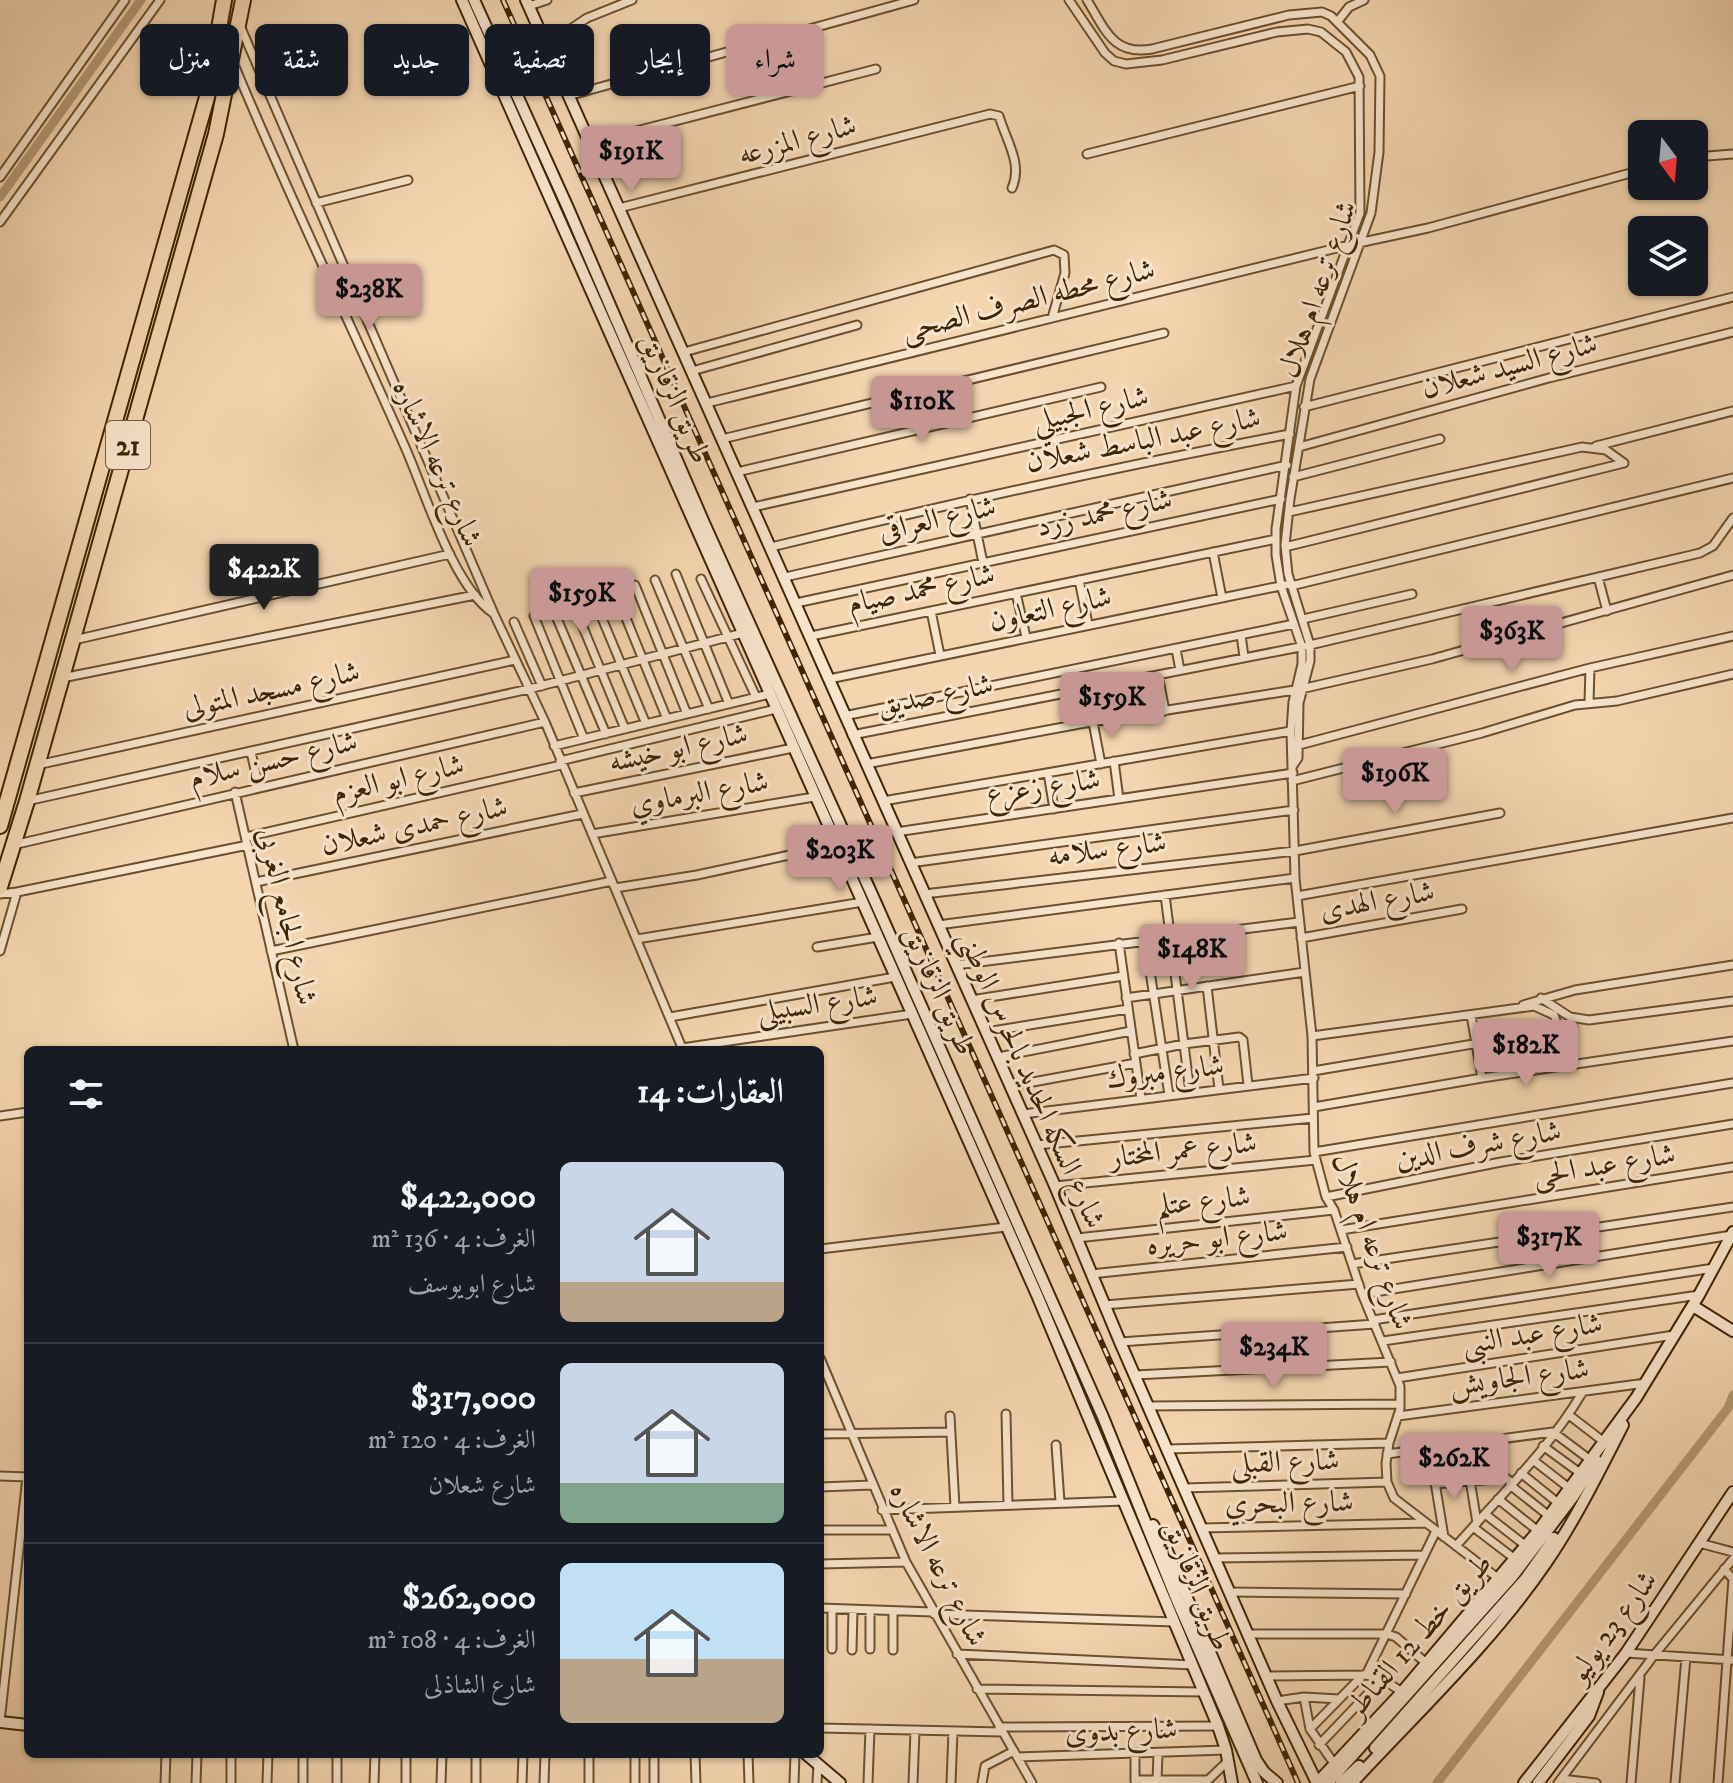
<!DOCTYPE html>
<html lang="ar">
<meta charset="utf-8">
<style>
:root{--surface:#171b24;--page:#242831;--text:#f1f3f6;--muted:#9ea1a6;--line:#363941;--accent:#c59692}
body{margin:0;font-family:"IM FELL DW Pica",Amiri,serif;background:var(--page);color:var(--text);direction:rtl;height:100vh;display:flex;flex-direction:column;font-size:30px;white-space:nowrap}
*{box-sizing:border-box;margin:0}
p{font-size:26px;color:var(--muted)}
.icon{flex:none;width:44px;height:44px;fill:none;stroke:currentColor;stroke-width:2;stroke-linecap:round;stroke-linejoin:round}
.map{position:relative;flex:1;overflow:hidden;direction:ltr}
.side{position:absolute;left:24px;top:1046px;width:800px;height:712px;display:flex;flex-direction:column;background:var(--surface);border-radius:12px;box-shadow:0 2px 6px #0004;direction:rtl}
.side>*{flex:none}
.hud{position:absolute;left:24px;top:24px;width:800px;height:72px;direction:rtl;display:flex;gap:16px}
.needle{width:52px;rotate:164deg}
.controls{position:absolute;left:1628px;top:120px;display:grid;gap:16px}
.controls a{display:grid;place-items:center;width:80px;height:80px;border-radius:12px;background:var(--surface);box-shadow:0 2px 6px #0004;font-size:40px}
.price{position:absolute;translate:-50% -68px;padding:0 18px;border-radius:8px;background:var(--accent);color:#111;font-size:26px;line-height:52px;filter:drop-shadow(0 2px 4px #0008)}
.price::after{content:'';position:absolute;left:50%;top:48px;width:24px;height:18px;margin-left:-12px;background:inherit;clip-path:polygon(0 0,100% 0,50% 100%)}
.price.on{background:#222;color:#fff}
ul{padding:0;list-style:none}
li{display:flex;align-items:center;gap:24px;height:200px;padding:0 40px}
li+li{border-top:2px solid var(--line)}
li span{display:grid;place-items:center;flex:none;width:224px;height:160px;border-radius:12px;color:#555}
li>.icon{margin-inline-start:auto}
span .icon{width:96px;height:96px;fill:#fffc;stroke-width:1}
li b{font-size:34px}
h2{display:flex;justify-content:space-between;align-items:center;height:96px;padding:0 40px;font-size:34px}
.pill{padding:0 28px;border-radius:12px;background:var(--surface);box-shadow:0 2px 6px #0004;font-size:28px;line-height:72px}
.pill.on{background:var(--accent);color:#111}
.map>svg:first-child{display:block}
</style>
<div class="map">
<svg width="1733" height="1783" viewBox="0 0 1733 1783">
<rect width="100%" height="100%" fill="#f3d6b0"/>
<filter id="stains"><feTurbulence type="fractalNoise" baseFrequency=".0025" numOctaves="4"/><feColorMatrix values="0 0 0 0 .2 0 0 0 0 .09 0 0 0 0 .02 0 0 0 .5 -.17"/></filter>
<radialGradient id="worn" r=".72"><stop offset=".6" stop-color="#630" stop-opacity="0"/><stop offset="1" stop-color="#630" stop-opacity=".3"/></radialGradient>
<g fill="none" stroke-linecap="round" stroke-linejoin="round">
<path stroke="#b59a75" stroke-width="9" d="M0,197L141,0
M1437,1783L1728,1408L1733,1395"/>
<g stroke="#6b512e" stroke-width="11">
<path id="street" d="M1069,0L1105,53L1114,61L1126,64L1162,60L1277,32L1308,29L1321,32L1346,52L1359,77L1360,213L1296,386L1276,529V555L1281,586L1302,647V664L1293,702L1291,731L1295,878L1312,1036L1314,1152L1326,1197L1334,1210L1362,1294L1400,1386V1409L1389,1443L1386,1463L1387,1482L1394,1498L1499,1579
M1087,0C1105,29 1113,56 1152,49L1289,15L1322,12L1331,16L1370,55L1380,76L1379,152L1371,213L1310,379L1290,499L1285,545L1288,574L1310,645V661L1299,703L1298,758L1292,767
M529,6L547,0
M1338,21L1349,7L1364,0
M241,28L494,614L545,722L683,1050
M545,46L587,18L632,0
M233,62C287,192 348,318 405,447C425,492 453,586 493,613
M568,96L914,0
M590,143L876,69
M1087,154L1360,86
M1694,157L1733,154
M0,177L125,0
M316,203L408,180
M619,208L990,114L999,116C1006,140 1023,164 1012,188
M0,222L160,0
M684,352L1054,250L1064,255L1065,273L1052,318
M692,371L857,325
M707,403L1349,245L1428,228L1642,170
M1304,407L1733,297
M722,439L1164,333
M1596,446L1733,411
M1299,447L1549,378L1733,332
M737,472L1101,387
M1293,477L1440,439
M970,499L983,563
M753,507L1296,386
M1289,512L1582,447L1606,450L1624,463
M771,547C943,505 1116,467 1290,434
M1285,547L1624,463
M1213,552L1222,598
M676,574L729,704
M785,577L1287,465
M1598,577L1607,611
M701,579L756,697
M655,580L709,709
M1079,580L1088,624
M635,585L687,714
M1291,586L1733,478
M615,591L667,719
M1016,593L1026,637
M594,599L646,724
M573,603L625,729
M796,603L1281,499
M553,609L606,734
M931,611L940,655
M534,616L584,739
M1303,619L1412,594
M514,622L542,686
M1241,635L1244,657
M811,636L1276,539
M74,640L450,554
M1176,649L1180,670
M1158,675L1165,711
M62,678L475,595
M829,679L1285,585
M1589,703L1590,668
M844,716L1294,624
M1093,722L1101,764
M852,735L1310,645L1700,553L1713,546L1733,518
M1299,745L1590,668L1733,636
M554,746L770,694
M251,752L259,787
M560,761L776,709
M1114,761L1119,799
M866,764L1085,723L1301,689L1432,659L1733,575
M37,765L515,660
M1048,773L1054,809
M1292,781L1482,733L1575,705L1617,701L1733,674
M235,792L294,1050
M574,793L793,748
M27,801L529,689L743,633
M883,801L1291,731
M896,832L1293,773
M592,834L814,797
M246,837L561,765
M13,845L545,722
M910,863L1294,810
M256,882L582,814
M615,888L697,875L836,845
M17,892L248,845
M0,894L17,892L0,951
M924,894L1295,851L1500,813
M1165,895L1190,1092
M1297,896L1733,818
M938,925L1295,878
M1301,938L1462,909
M637,939L863,902
M1145,939L1169,1095
M1119,943L1141,1099
M817,947L878,937
M271,951L612,881
M956,965L1299,922
M1207,986L1219,1089
M1126,998L1305,972
M1541,998L1570,1017L1589,1020L1733,1001
M971,1000L1123,976
M1523,1005L1575,990L1733,965
M1471,1015L1482,1078
M670,1017L895,977
M986,1032L1128,1009
M1312,1036L1534,1006L1554,1015L1559,1029
M682,1048L912,1014
M1134,1054L1184,1044L1239,1037L1243,1040L1248,1085
M998,1057L1131,1031
M1313,1071L1573,1027
M1011,1086L1136,1063
M1314,1107L1482,1078L1733,1041
M1023,1114L1314,1078
M0,1116L28,1112
M1037,1145L1313,1118
M1314,1152L1733,1083
M1055,1186L1316,1160
M1326,1197L1501,1162L1733,1124
M1341,1230L1733,1167
M1077,1238L1334,1210
M820,1249L1006,1227
M1352,1264L1733,1207
M1091,1274L1347,1247
M1362,1294L1732,1235
M1104,1305L1359,1284
M1373,1320L1714,1268
M1383,1341L1699,1295
M1120,1342L1375,1324
M820,1358L906,1562L1032,1783
M1135,1375L1391,1362
M1397,1378L1674,1335
M1148,1406L1400,1404
M1006,1414L1008,1505
M1569,1415L1604,1442
M950,1416L955,1507
M1398,1416L1646,1383
M820,1434L951,1432
M1056,1445L1060,1502
M1543,1446L1580,1473
M1167,1449L1389,1443
M1387,1454L1553,1432L1589,1459
M1533,1460L1569,1488
M1433,1470L1444,1537
M1521,1473L1558,1503
M0,1476L28,1477
M1470,1480L1477,1523
M1435,1484L1506,1478L1512,1483
M1510,1485L1549,1516
M820,1487L872,1485
M1184,1488L1387,1482
M1498,1499L1538,1531
M882,1510L1124,1501
M1485,1514L1526,1546
M1473,1527L1515,1559
M1202,1528L1426,1523
M820,1530H891
M1699,1543L1733,1552
M1456,1546C1499,1497 1549,1449 1582,1393
M1215,1558L1424,1555
M820,1564L906,1562
M1230,1592L1406,1594
M820,1608L933,1612
M893,1611V1650
M934,1614L1175,1622
M1248,1634H1387L1396,1637L1426,1663
M832,1649V1609
M870,1649V1610
M852,1650L853,1610
M1626,1653L1733,1660
M957,1654L1193,1665
M1366,1675L1436,1531
M1267,1676L1366,1675L1382,1679L1402,1692
M977,1689L1204,1692
M1304,1697L1310,1729L1335,1765
M1277,1701L1304,1697L1339,1699
M0,1722L27,1477
M999,1727L1218,1726
M820,1728L1002,1732
M1310,1729L1363,1675
M1319,1745L1382,1679
M476,1754V1783
M589,1754V1783
M635,1754V1783
M654,1754V1783
M695,1754L696,1783
M748,1754L749,1783
M1017,1757L1226,1750
M1561,1779L1596,1783
M1135,1780H1208
M1135,1781V1755
M1157,1781L1158,1754
M1206,1782L1228,1761
M165,1783L166,1754
M196,1783L197,1754
M231,1783V1754
M267,1783L268,1754
M303,1783V1754
M337,1783V1754
M374,1783L375,1754
M406,1783V1754
M441,1783L442,1754
M522,1783L523,1754
M544,1783L545,1754
M794,1783L795,1754
M817,1783L818,1764
M868,1783L870,1729
M913,1783L915,1731
M951,1783L953,1731
M982,1783L985,1766L1014,1751
M1558,1783L1655,1654L1733,1559
M1631,1783L1640,1678
M1675,1783L1686,1657
M1718,1783L1733,1579L1724,1569"/>
</g>
<g stroke="#3e2502" stroke-width="14">
<path id="secondary" d="M462,0L1037,1295L1218,1726L1226,1750L1232,1783
M474,0L568,208L704,523L874,899L1103,1417L1176,1598L1257,1783
M526,0L1055,1186L1120,1342L1277,1701L1317,1783
M1693,1306L1733,1331
M1153,1525L1164,1544L1256,1760L1264,1772L1277,1783
M0,1722L28,1725
M1375,1748L1526,1578L1554,1538
M806,1754L840,1783
M1317,1783L1402,1692L1538,1531L1636,1398L1699,1295L1733,1232
M1328,1783L1512,1577L1573,1497L1596,1460
M1341,1783L1359,1766
M1352,1783C1417,1713 1492,1642 1546,1563C1576,1519 1599,1472 1623,1425
M1524,1783L1626,1653L1733,1492
M1538,1783L1589,1716L1598,1692"/>
</g>
<g stroke="#3e2502" stroke-width="18">
<path id="highway" d="M0,826L207,97L224,0
M0,887L27,801L216,134L243,0"/>
</g>
<use href="#street" stroke="#f7e4cc" stroke-width="7"/>
<use href="#secondary" stroke="#f7e4cc" stroke-width="10"/>
<use href="#highway" stroke="#f3d6b0" stroke-width="14"/>
<g stroke="#3e2502" stroke-width="6">
<path id="rail" d="M503,0L1298,1783"/>
</g>
<use href="#rail" stroke="#f7e4cc" stroke-width="3" stroke-dasharray="9" stroke-linecap="butt"/>
</g>
<g text-anchor="middle" stroke-width="6" stroke-linejoin="round" paint-order="stroke">
<rect fill="#f7e4cc" stroke="#765e3f" stroke-width="2" x="106" y="421" width="44" height="48" rx="6"/>
<g font-size="28" font-weight="bold" fill="#3e2502">
<text x="128" y="455">21</text>
</g>
<g font-size="30" fill="#3e2502" stroke="#f7e4cc">
<text transform="translate(797 139) rotate(-15)" y="10">شارع المزرعه</text>
<text transform="translate(1317 289) rotate(-71)" y="10">شارع ترعه ام هلال</text>
<text transform="translate(1028 299) rotate(-14)" y="10">شارع محطه الصرف الصحى</text>
<text transform="translate(1509 365) rotate(-15)" y="10">شارع السيد شعلان</text>
<text transform="translate(676 398) rotate(67)" y="10">طريق الزقازيق</text>
<text transform="translate(1090 408) rotate(-13)" y="10">شارع الجبيلي</text>
<text transform="translate(1143 439) rotate(-11)" y="10">شارع عبد الباسط شعلان</text>
<text transform="translate(438 463) rotate(66)" y="10">شارع ترعه الاشاره</text>
<text transform="translate(1104 512) rotate(-12)" y="10">شارع محمد زرد</text>
<text transform="translate(937 518) rotate(-13)" y="10">شارع العراقى</text>
<text transform="translate(921 588) rotate(-12)" y="10">شارع محمد صيام</text>
<text transform="translate(1050 608) rotate(-12)" y="10">شارع التعاون</text>
<text transform="translate(271 689) rotate(-12)" y="10">شارع مسجد المتولى</text>
<text transform="translate(935 694) rotate(-11)" y="10">شارع صديق</text>
<text transform="translate(678 747) rotate(-12)" y="10">شارع ابو خيشه</text>
<text transform="translate(273 759) rotate(-13)" y="10">شارع حسن سلام</text>
<text transform="translate(398 778) rotate(-13)" y="10">شارع ابو العزم</text>
<text transform="translate(1043 786) rotate(-8)" y="10">شارع زعزع</text>
<text transform="translate(699 792) rotate(-10)" y="10">شارع البرماوي</text>
<text transform="translate(414 825) rotate(-12)" y="10">شارع حمدى شعلان</text>
<text transform="translate(1107 848) rotate(-7)" y="10">شارع سلامه</text>
<text transform="translate(1377 900) rotate(-10)" y="10">شارع الهدى</text>
<text transform="translate(288 916) rotate(77)" y="10">شارع الجامع الغربى</text>
<text transform="translate(940 990) rotate(66)" y="10">طريق الزقازيق</text>
<text transform="translate(817 1003) rotate(-8)" y="10">شارع السبيلى</text>
<text transform="translate(1165 1071) rotate(-7)" y="10">شارع مبروك</text>
<text transform="translate(1032 1079) rotate(66)" y="10">شارع السكه الحديد بالحرس الوطني</text>
<text transform="translate(1478 1144) rotate(-10)" y="10">شارع شرف الدين</text>
<text transform="translate(1183 1149) rotate(-6)" y="10">شارع عمر المختار</text>
<text transform="translate(1604 1164) rotate(-9)" y="10">شارع عبد الحى</text>
<text transform="translate(1203 1200) rotate(-6)" y="10">شارع عتلم</text>
<text transform="translate(1217 1237) rotate(-6)" y="10">شارع ابو حريره</text>
<text transform="translate(1373 1241) rotate(70)" y="10">شارع ترعه ام هلال</text>
<text transform="translate(1532 1333) rotate(-9)" y="10">شارع عبد النبى</text>
<text transform="translate(1519 1376) rotate(-7)" y="10">شارع الجاويش</text>
<text transform="translate(1285 1461) rotate(-2)" y="10">شارع القبلى</text>
<text transform="translate(1289 1502) rotate(-1)" y="10">شارع البحري</text>
<text transform="translate(939 1564) rotate(63)" y="10">شارع ترعه الاشاره</text>
<text transform="translate(1198 1585) rotate(68)" y="10">طريق الزقازيق</text>
<text transform="translate(1612 1626) rotate(-54)" y="10">شارع 23 يوليو</text>
<text transform="translate(1418 1635) rotate(-49)" y="10">طريق خط 12 القناطر</text>
<text transform="translate(1121 1730) rotate(-2)" y="10">شارع بدوى</text>
</g>
</g>
<rect width="100%" height="100%" filter="url(#stains)"/>
<rect width="100%" height="100%" fill="url(#worn)"/>
</svg>
<div class="controls">
<a><svg class="needle" viewBox="-14 -14 28 28"><path d="M0-13l5 13h-10z" fill="#e53935"/><path d="M0 13l5-13h-10z" fill="#9ea1a6"/></svg></a>
<a><svg class="icon" aria-label="layers" viewBox="0 0 24 24"><path d="M12 4l9 5-9 5-9-5zM3 14l9 5 9-5"/></svg></a>
</div>
<b class="price" style="left:631px;top:194px">$191K</b>
<b class="price" style="left:369px;top:332px">$238K</b>
<b class="price" style="left:922px;top:444px">$110K</b>
<b class="price on" style="left:264px;top:612px">$422K</b>
<b class="price" style="left:582px;top:636px">$159K</b>
<b class="price" style="left:1512px;top:674px">$363K</b>
<b class="price" style="left:1112px;top:740px">$159K</b>
<b class="price" style="left:1395px;top:816px">$196K</b>
<b class="price" style="left:840px;top:893px">$203K</b>
<b class="price" style="left:1192px;top:992px">$148K</b>
<b class="price" style="left:1526px;top:1088px">$182K</b>
<b class="price" style="left:1549px;top:1280px">$317K</b>
<b class="price" style="left:1274px;top:1390px">$234K</b>
<b class="price" style="left:1454px;top:1501px">$262K</b>
<div class="hud">
<a class="pill on">شراء</a>
<a class="pill">إيجار</a>
<a class="pill">تصفية</a>
<a class="pill">جديد</a>
<a class="pill">شقة</a>
<a class="pill">منزل</a>
</div>
<section class="side">
<h2>العقارات: 14<svg class="icon" aria-label="filters" viewBox="0 0 24 24"><path d="M4 7h16M4 17h16"/><circle cx="9" cy="7" r="2"/><circle cx="15" cy="17" r="2"/></svg></h2>
<ul>
<li><span style="background:linear-gradient(#c9d6e8 75%,#b9a48a 0)"><svg class="icon" aria-label="home" viewBox="0 0 24 24"><path d="M3 11l9-7 9 7M6 9v11h12V9"/></svg></span><div><b>$422,000</b><p>الغرف: 4 · 136 m²</p><p>شارع ابويوسف</p></div></li>
<li><span style="background:linear-gradient(#c9d6e8 75%,#7fa58c 0)"><svg class="icon" aria-label="home" viewBox="0 0 24 24"><path d="M3 11l9-7 9 7M6 9v11h12V9"/></svg></span><div><b>$317,000</b><p>الغرف: 4 · 120 m²</p><p>شارع شعلان</p></div></li>
<li><span style="background:linear-gradient(#bfe0f5 60%,#b9a48a 0)"><svg class="icon" aria-label="home" viewBox="0 0 24 24"><path d="M3 11l9-7 9 7M6 9v11h12V9"/></svg></span><div><b>$262,000</b><p>الغرف: 4 · 108 m²</p><p>شارع الشاذلى</p></div></li>
</ul>
</section>
</div>
